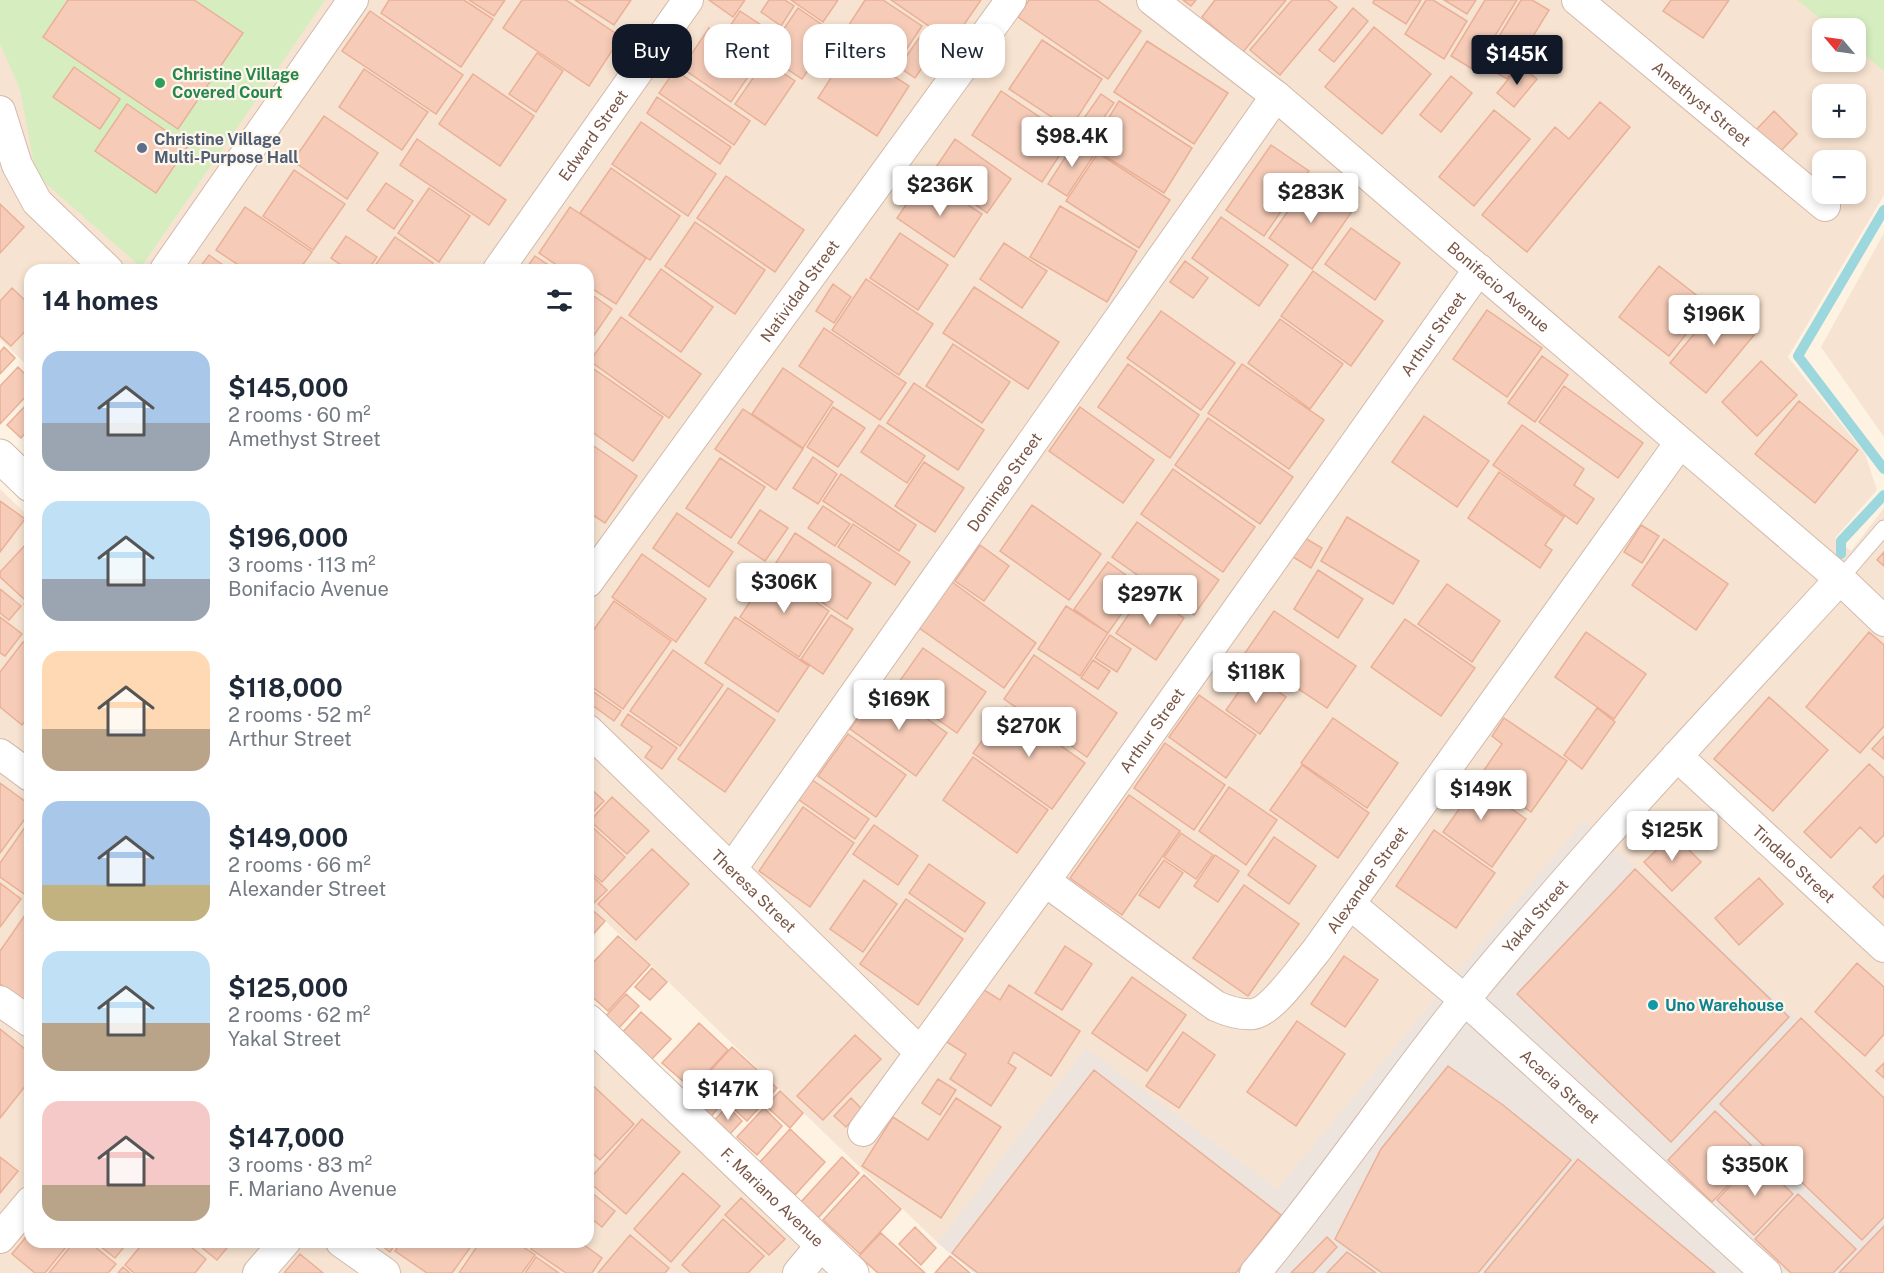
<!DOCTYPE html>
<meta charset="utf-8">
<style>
:root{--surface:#fff;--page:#f6f6f7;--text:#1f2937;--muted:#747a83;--accent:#111827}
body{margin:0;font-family:"Public Sans",sans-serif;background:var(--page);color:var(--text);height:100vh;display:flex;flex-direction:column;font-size:22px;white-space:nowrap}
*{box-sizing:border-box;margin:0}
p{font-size:20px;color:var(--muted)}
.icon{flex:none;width:33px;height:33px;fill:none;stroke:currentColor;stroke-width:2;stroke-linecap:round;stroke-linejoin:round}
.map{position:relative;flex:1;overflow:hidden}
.details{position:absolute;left:24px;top:264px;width:570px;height:984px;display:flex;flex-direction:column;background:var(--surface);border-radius:18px;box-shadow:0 3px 9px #0003}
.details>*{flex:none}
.banner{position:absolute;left:612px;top:24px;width:570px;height:54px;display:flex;gap:12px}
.needle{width:39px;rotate:299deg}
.buttons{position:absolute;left:1812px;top:18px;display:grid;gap:12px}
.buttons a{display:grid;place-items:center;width:54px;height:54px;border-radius:12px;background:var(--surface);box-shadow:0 3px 9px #0003;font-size:30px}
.price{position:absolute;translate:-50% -51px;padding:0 14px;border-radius:6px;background:#fff;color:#222;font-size:20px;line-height:39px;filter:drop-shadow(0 2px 3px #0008)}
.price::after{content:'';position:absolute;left:50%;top:36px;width:18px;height:14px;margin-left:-9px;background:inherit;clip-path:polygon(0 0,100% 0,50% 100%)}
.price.selected{background:var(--accent);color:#fff}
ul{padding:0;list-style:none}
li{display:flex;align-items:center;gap:18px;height:150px;padding:0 18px}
li span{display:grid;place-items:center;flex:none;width:168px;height:120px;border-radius:18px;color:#555}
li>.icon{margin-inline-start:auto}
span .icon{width:72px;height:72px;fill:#fffc;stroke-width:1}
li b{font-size:26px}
h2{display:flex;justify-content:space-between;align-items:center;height:72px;padding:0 18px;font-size:26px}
.tag{padding:0 21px;border-radius:18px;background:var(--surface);box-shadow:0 3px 9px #0003;font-size:21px;line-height:54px}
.tag.selected{background:var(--accent);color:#fff}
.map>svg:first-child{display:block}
</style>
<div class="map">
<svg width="1884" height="1273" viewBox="0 0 1884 1273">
<rect width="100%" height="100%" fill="#fef2e3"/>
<path fill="#f7e3d1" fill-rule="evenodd" d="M0,0H1884V195L1788,357L1865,454L1877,490L1835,538L1851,551L1884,508V1273H974L938,1243L588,904V270H30V368L0,339ZM1822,28H1856V62H1822ZM1822,94H1856V128H1822ZM1822,160H1856V194H1822Z
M1884,233V437L1821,347Z
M0,489L30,518V1242H588V1031L836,1273H0Z"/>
<path fill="#ede4de" d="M1584,820L1884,1100V1273H974L938,1243L1086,1048L1277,1189Z"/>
<path fill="#d6edc0" d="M0,0H325L141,267L36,175L20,89L0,44Z
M1797,0H1884V71L1856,48V28H1832Z"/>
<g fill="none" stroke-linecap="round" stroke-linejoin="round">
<path stroke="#9bd7dc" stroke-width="10" d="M1884,210L1798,356L1884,469
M1841,554V541L1884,495"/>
</g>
<path fill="#f6ccb8" stroke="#eab097" stroke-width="1.5" d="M68,0H194L243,33L178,129L43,37Z
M389,0H464L493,19L461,67L381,13Z
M469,0H505L494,16Z
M522,0H566L621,37L589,86L503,28Z
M575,0H631L614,25Z
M709,0H745L733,17Z
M769,0H785L794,6L781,26L761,12Z
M791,0H838L823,22Z
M865,0H883L922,26L896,65L845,31Z
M891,0H981L952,42Z
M1029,0H1097L1141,31L1108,79L1018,17Z
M1183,0H1196L1191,6Z
M1215,0H1286L1243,52L1202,17Z
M1292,0H1328L1337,7L1280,75L1250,50Z
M1374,0H1421L1406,24L1373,3Z
M1426,0H1433L1467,21L1444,59L1405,34Z
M1444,0H1476L1467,14Z
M1485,0H1517L1474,70L1451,56Z
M1521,0H1532L1549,10L1507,79L1482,64Z
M1671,0H1729L1703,38L1663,11Z
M798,8L834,33L802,79L766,55Z
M1353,8L1368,21L1334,62L1319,50Z
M370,11L463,75L436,114L342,51Z
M740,11L764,27L751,45L728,29Z
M1374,27L1431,74L1382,134L1325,87Z
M709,28L758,62L731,102L682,68Z
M919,38L935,49L915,78L899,67Z
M1042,40L1102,79L1070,129L1009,89Z
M1147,41L1228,93L1194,144L1114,92Z
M850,48L909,86L877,136L818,98Z
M537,53L563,71L536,112L509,94Z
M765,61L795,81L765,125L735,104Z
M1520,65L1537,79L1514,107L1497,93Z
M74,67L120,99L100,129L53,97Z
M364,69L428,112L402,150L339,107Z
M675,70L750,121L734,145L659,93Z
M473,74L534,116L500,166L439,124Z
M1451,76L1472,93L1441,132L1420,115Z
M1001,91L1071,138L1042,182L972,135Z
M1101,94L1114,103L1088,140L1075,131Z
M657,97L731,147L720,164L647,113Z
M1119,101L1192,148L1164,193L1091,147Z
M1600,102L1630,127L1527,252L1482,215L1555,127L1569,139Z
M127,104L188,146L156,193L95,151Z
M1494,110L1530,139L1474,206L1439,177Z
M1774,111L1797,134L1778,154L1755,131Z
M324,116L378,153L347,199L293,161Z
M641,122L716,174L688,216L612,164Z
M417,139L506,200L489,225L400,165Z
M955,139L1011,179L987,213L932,173Z
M1077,139L1096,152L1067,196L1048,184Z
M1271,145L1309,171L1264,236L1226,210Z
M1098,153L1170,200L1139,248L1066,201Z
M611,168L680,216L650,260L580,213Z
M294,170L345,204L313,250L263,216Z
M726,176L804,230L775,272L697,218Z
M925,177L982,214L954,257L897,218Z
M1310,180L1353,210L1312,269L1269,238Z
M386,183L413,201L394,229L367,210Z
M429,188L470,216L439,262L398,233Z
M0,204L24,227L0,253Z
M1060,206L1137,251L1107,302L1030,257Z
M245,207L312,252L299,270H246L216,250Z
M570,207L646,258L616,304L588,286V270H564L539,253Z
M1221,217L1288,265L1259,306L1192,258Z
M695,222L765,270L735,314L665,266Z
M1351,228L1400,263L1375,300L1325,264Z
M900,233L948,265L918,310L870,278Z
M346,236L377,257L368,270H348L331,258Z
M395,237L433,263L429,270H372Z
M1004,243L1047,271L1022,308L980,279Z
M209,255L230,270H204L200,267Z
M535,256L556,270H525Z
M1185,261L1208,278L1193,298L1170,282Z
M1659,266L1709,305L1669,356L1619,317Z
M661,269L713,307L681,352L629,315Z
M1313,271L1383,321L1351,366L1281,316Z
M866,279L933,324L899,375L832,330Z
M833,284L851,297L834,323L816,311Z
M974,287L1059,342L1028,389L943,333Z
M12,288L30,305V326L11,346L0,336V301Z
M588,292L612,309L588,344Z
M1723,299L1759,329L1706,393L1670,363Z
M1487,310L1542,348L1507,397L1453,359Z
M1161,311L1235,363L1201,410L1127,358Z
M621,317L701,374L669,418L590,361Z
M1280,319L1343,364L1310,409L1248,363Z
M824,328L906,383L880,420L799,366Z
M953,344L1010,382L982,423L926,386Z
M4,347L15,358L0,374V352Z
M1542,356L1568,375L1535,422L1508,403Z
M1761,361L1797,395L1757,436L1722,402Z
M1128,364L1199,415L1170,458L1098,407Z
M1242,364L1324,420L1289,469L1208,413Z
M588,365L663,417L633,461L588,429Z
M18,367L30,379V392L0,424V386Z
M783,368L833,402L803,448L752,414Z
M914,383L984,430L958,470L887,423Z
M1564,386L1643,443L1618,478L1539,422Z
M1799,401L1858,450L1815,503L1755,454Z
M28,403L30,428L21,438L7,425Z
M833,407L865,428L838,467L807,447Z
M1080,407L1154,460L1123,503L1049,451Z
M743,409L803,449L776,490L715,449Z
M1424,416L1489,461L1457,507L1392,462Z
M1208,418L1293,477L1260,524L1175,465Z
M879,425L925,456L907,483L861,452Z
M1522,425L1584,469L1574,485L1594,499L1577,524L1493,465Z
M588,442L637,476L605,523L588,512Z
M813,457L837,474L818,504L793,488Z
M720,458L765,487L731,538L686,508Z
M924,462L964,488L935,532L895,506Z
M1173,469L1255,527L1223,572L1141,514Z
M1499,472L1564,517L1545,545L1552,550L1540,568L1468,518Z
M841,474L916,525L899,551L823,501Z
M0,501L25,519L0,552Z
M1032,505L1101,554L1069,600L1000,551Z
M823,506L850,524L835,546L808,528Z
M760,510L788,528L765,561L738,543Z
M677,513L733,552L709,587L653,548Z
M1347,517L1419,561L1393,604L1321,561Z
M1137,522L1219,580L1194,615L1112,557Z
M853,524L910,562L895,585L838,547Z
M1641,525L1659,536L1642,563L1624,552Z
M795,533L871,583L847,619L772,569Z
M1305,538L1322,548L1311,568L1293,557Z
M1664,539L1728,584L1696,630L1632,585Z
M30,540V593L24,599L0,577V572Z
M980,545L1009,566L984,601L955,581Z
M1884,552V566L1877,560Z
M642,554L706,599L676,642L612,597Z
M1108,562L1141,586L1108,633L1074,609Z
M1318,570L1363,599L1338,638L1294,609Z
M770,571L829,611L799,657L740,617Z
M948,579L1036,643L1004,688L915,625Z
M1447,584L1500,621L1472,662L1418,624Z
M0,589L21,606L9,620L0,613Z
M1144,592L1184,618L1156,660L1116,633Z
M30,597V609L24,604Z
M614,601L671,641L623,709L588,684V638Z
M1066,606L1108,633L1080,676L1038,649Z
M1274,611L1356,666L1327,708L1245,653Z
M831,615L853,629L823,674L801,659Z
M0,617L22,634L5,656L0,653Z
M735,617L809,666L778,712L705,663Z
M1405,619L1475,668L1441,716L1371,667Z
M1586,632L1646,674L1614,719L1555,677Z
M1869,632L1884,645V726L1860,753L1806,707Z
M1110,635L1131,649L1117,672L1095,658Z
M23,642L30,647V715L22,725L0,707V672Z
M923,648L986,692L957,733L894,689Z
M673,650L723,685L680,746L630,711Z
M1034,655L1117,713L1087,757L1004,699Z
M1093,660L1110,671L1098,689L1081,678Z
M1252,673L1286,697L1260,734L1226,710Z
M881,686L947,733L916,776L850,729Z
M588,688L621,711L614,721L588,702Z
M728,688L775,720L725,792L678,759Z
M1199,695L1256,735L1226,778L1169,737Z
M1769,697L1828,750L1773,811L1714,759Z
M1006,707L1085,763L1052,809L973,753Z
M1597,708L1615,722L1582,769L1564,755Z
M628,714L677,748L662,769L645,757L652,747L621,725Z
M1333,718L1398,763L1367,808L1301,763Z
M1504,718L1567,761L1531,812L1480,776L1502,744L1492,736Z
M848,734L906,775L876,817L818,776Z
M1884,736V759L1872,749Z
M1165,743L1225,785L1194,830L1134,788Z
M973,757L1048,810L1017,853L943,800Z
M1869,764L1884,778V835L1876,843L1860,827L1831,858L1804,832Z
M1302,765L1369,813L1338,858L1270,810Z
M1459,773L1526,819L1492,867L1443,832L1462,805L1445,793Z
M808,777L869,819L855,839L795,797Z
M0,783L30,805V812L0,853Z
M588,786L604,801L588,817Z
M1229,787L1277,820L1246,865L1199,831Z
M1129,795L1180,831L1122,915L1070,878Z
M612,797L649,831L627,854L590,821Z
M803,807L854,843L810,907L759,871Z
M30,820V898L0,877V863Z
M588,823L625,857L602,882L588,870Z
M874,825L918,856L898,885L853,854Z
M1434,830L1495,873L1456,928L1396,886Z
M1181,833L1213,855L1196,879L1164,857Z
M1673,834L1701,862L1672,891L1644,862Z
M1274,837L1316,866L1289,904L1248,875Z
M652,849L689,884L636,940L598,904Z
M1215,855L1239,871L1218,902L1194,886Z
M1164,860L1183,873L1159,908L1139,895Z
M929,864L985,903L965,932L909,893Z
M1635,869L1789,1017L1671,1142L1517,994Z
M589,873L607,890L594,903L588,898Z
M1884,875V898L1873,887Z
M1759,878L1783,904L1739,945L1715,918Z
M864,880L897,904L863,952L830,929Z
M0,883L21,899L0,927Z
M1244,885L1299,924L1248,996L1193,958Z
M906,899L963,939L918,1005L860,964Z
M588,906L605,921L588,940Z
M30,908V1005L0,984V951Z
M618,936L650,965L608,1011L588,993V968Z
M1065,946L1092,964L1062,1010L1035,993Z
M1344,956L1378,980L1345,1027L1311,1004Z
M1857,963L1884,987V1034L1865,1056L1815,1012Z
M652,968L667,982L650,1000L635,987Z
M1132,977L1186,1015L1147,1071L1092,1033Z
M1009,985L1080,1031L1051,1076L1014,1052L1008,1063L1016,1068L991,1106L950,1079L966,1054L947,1042L981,988L1000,1000Z
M626,994L639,1006L618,1029L605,1017Z
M641,1012L671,1039L650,1061L621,1034Z
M1801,1018L1884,1098V1217L1862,1240L1720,1104Z
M1297,1021L1345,1054L1296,1126L1247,1092Z
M699,1023L728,1050L692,1089L662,1063Z
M0,1029L30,1053V1080L0,1118Z
M1183,1032L1215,1055L1179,1108L1146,1086Z
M855,1035L881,1059L823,1120L797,1096Z
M732,1047L777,1088L747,1121L702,1080Z
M1884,1063V1078L1876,1071Z
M1448,1066L1503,1105L1571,1160L1478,1273H1382L1335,1239L1381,1149Z
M1094,1070L1281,1215L1236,1273H978L952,1253Z
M938,1079L956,1090L940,1115L922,1103Z
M588,1081L634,1124L600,1160L588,1149Z
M696,1086L719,1107L709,1119L685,1098Z
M780,1091L803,1113L790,1128L766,1106Z
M851,1098L862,1109L846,1127L834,1116Z
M956,1098L1001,1127L941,1218L862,1166L893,1117L928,1140Z
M727,1106L742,1121L729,1135L714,1121Z
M764,1108L782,1126L757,1155L737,1137Z
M1715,1111L1759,1153L1712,1202L1668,1160Z
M642,1119L680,1152L626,1214L588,1181Z
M790,1129L825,1162L795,1195L760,1162Z
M0,1157L18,1171L0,1193Z
M842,1157L859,1173L818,1218L801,1202Z
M1756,1158L1793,1194L1754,1235L1717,1200Z
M1578,1159L1715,1273H1484Z
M683,1173L720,1206L671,1262L634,1229Z
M864,1175L901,1209L860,1254L823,1220Z
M588,1190L615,1211L602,1227L588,1216Z
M1798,1194L1856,1249L1833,1273H1791L1755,1239Z
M741,1198L785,1239L769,1255L725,1215Z
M723,1219L764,1256L748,1273H691L682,1265Z
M1884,1226V1273H1839Z
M915,1227L936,1248L921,1265L899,1244Z
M30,1232V1242H70L45,1273H35L12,1254Z
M881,1233L925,1273H878L859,1256Z
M630,1235L669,1268L665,1273H598Z
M1327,1237L1337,1247L1313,1273H1291Z
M74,1242H89L116,1264L108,1273H49Z
M95,1242H128L115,1258Z
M144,1242H185L206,1259L195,1273H134L125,1265Z
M195,1242H232L217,1260Z
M377,1242H397L390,1252Z
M401,1242H474L452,1273H427L395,1251Z
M480,1242H516L535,1255L522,1273H459Z
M536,1242H580L602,1258L592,1273H566L531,1249Z
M1347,1252L1376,1273H1327Z
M300,1254L323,1273H284Z
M950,1256L970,1273H935Z
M536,1257L559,1273H525Z
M123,1267L130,1273H118Z"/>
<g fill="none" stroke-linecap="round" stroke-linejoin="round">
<g stroke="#d3baab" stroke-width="17">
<path id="service" d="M1840,579L1884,528"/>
</g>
<g stroke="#d3baab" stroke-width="32">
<g id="minor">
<path id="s1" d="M1152,0L1276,96L1840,579L1884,621"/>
<path id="s2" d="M1577,0L1825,206"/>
<path d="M0,111L17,165L37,202L108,270"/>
<path d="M165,270L353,0"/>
<path id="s3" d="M498,270L688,0"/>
<path id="s4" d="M588,582L1011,0"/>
<path id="s5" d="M588,730L920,1052"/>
<path d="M0,754L30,776"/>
<path id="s6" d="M1677,756L1884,947"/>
<path id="s7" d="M733,867L1276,96"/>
<path id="s8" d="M1045,881L1216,1006C1227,1011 1240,1015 1253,1014C1272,1012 1303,966 1316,951L1679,444"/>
<path id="s9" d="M1350,904L1465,1000L1766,1273"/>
<path d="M0,1001L30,1022"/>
<path id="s10" d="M863,1131L1045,881L1479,269"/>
<path d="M0,1238L30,1202"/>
<path d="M341,1242L385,1273"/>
<path d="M258,1273L285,1242"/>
<path d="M798,1273L822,1244"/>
<path id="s11" d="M1255,1273C1330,1184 1393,1088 1466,998C1585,853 1713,717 1840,579"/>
</g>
</g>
<g stroke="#d3baab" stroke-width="35">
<g id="tertiary">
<path d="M0,456L30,485"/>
<path id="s12" d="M588,1021L852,1273"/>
</g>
</g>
<use href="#service" stroke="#fff" stroke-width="15"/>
<use href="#minor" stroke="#fff" stroke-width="30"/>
<use href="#tertiary" stroke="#fff" stroke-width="33"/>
</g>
<circle fill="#2e9e5b" stroke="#fff6eb" stroke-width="2" cx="160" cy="83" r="6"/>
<circle fill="#5c6f8a" stroke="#fff6eb" stroke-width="2" cx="142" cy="148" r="6"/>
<circle fill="#0f9aa8" stroke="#fff6eb" stroke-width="2" cx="1653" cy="1005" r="6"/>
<g text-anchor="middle" stroke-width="4.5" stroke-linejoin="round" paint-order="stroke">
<g font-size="16" font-weight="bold" fill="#27864d" stroke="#fff6eb" text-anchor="start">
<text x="172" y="80">Christine Village<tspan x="172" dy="18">Covered Court</tspan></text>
</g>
<g font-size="16" fill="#795546" stroke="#fff6eb">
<text dy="6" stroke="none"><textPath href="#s2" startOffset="162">Amethyst Street</textPath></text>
<text dy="6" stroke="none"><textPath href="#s3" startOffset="165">Edward Street</textPath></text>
<text dy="6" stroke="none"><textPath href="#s1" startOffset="450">Bonifacio Avenue</textPath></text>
<text dy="6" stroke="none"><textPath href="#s4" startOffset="360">Natividad Street</textPath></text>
<text dy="6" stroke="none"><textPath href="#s10" startOffset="980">Arthur Street</textPath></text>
<text dy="6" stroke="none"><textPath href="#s7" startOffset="471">Domingo Street</textPath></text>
<text dy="6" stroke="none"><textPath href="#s10" startOffset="494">Arthur Street</textPath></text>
<text dy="6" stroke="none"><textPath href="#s6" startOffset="159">Tindalo Street</textPath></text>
<text dy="6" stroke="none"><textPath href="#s8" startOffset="428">Alexander Street</textPath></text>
<text dy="6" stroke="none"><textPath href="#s5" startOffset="231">Theresa Street</textPath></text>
<text dy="6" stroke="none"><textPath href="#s11" startOffset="454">Yakal Street</textPath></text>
<text dy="6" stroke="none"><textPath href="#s9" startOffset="278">Acacia Street</textPath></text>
<text dy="6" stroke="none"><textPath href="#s12" startOffset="255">F. Mariano Avenue</textPath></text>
</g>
<g font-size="16" font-weight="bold" fill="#4e5e75" stroke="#fff6eb" text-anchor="start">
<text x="154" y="145">Christine Village<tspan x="154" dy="18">Multi-Purpose Hall</tspan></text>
</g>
<g font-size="16" font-weight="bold" fill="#0d838f" stroke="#fff6eb" text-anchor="start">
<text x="1665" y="1011">Uno Warehouse</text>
</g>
</g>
</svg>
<div class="buttons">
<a><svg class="needle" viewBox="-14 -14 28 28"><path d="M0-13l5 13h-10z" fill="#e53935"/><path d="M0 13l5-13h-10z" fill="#747a83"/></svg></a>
<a>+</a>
<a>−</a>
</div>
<b class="price selected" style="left:1517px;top:86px">$145K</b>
<b class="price" style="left:1072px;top:168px">$98.4K</b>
<b class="price" style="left:940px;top:217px">$236K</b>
<b class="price" style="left:1311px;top:224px">$283K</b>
<b class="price" style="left:1714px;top:346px">$196K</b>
<b class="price" style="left:784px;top:614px">$306K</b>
<b class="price" style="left:1150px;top:626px">$297K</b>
<b class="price" style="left:1256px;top:704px">$118K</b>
<b class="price" style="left:899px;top:731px">$169K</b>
<b class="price" style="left:1029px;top:758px">$270K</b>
<b class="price" style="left:1481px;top:821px">$149K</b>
<b class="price" style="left:1672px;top:862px">$125K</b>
<b class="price" style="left:728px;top:1121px">$147K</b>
<b class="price" style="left:1755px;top:1197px">$350K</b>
<div class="banner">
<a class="tag selected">Buy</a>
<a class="tag">Rent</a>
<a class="tag">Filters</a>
<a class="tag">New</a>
</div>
<section class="details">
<h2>14 homes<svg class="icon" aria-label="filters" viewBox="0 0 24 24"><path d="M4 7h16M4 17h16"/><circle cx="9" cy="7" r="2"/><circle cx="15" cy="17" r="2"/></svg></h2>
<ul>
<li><span style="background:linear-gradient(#a9c7e8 60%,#9aa5b1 0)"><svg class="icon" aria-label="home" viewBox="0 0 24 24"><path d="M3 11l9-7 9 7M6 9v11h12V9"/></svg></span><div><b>$145,000</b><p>2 rooms · 60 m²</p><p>Amethyst Street</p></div></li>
<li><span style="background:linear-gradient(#bfe0f5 65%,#9aa5b1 0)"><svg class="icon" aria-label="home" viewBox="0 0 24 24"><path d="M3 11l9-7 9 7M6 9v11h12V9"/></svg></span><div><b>$196,000</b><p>3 rooms · 113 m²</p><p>Bonifacio Avenue</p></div></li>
<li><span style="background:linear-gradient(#ffd9b3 65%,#b9a48a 0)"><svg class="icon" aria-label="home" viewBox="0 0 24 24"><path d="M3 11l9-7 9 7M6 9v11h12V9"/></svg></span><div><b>$118,000</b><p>2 rooms · 52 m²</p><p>Arthur Street</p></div></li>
<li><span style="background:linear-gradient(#a9c7e8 70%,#c2b280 0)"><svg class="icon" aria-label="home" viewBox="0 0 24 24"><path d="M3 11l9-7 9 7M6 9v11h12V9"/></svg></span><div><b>$149,000</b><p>2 rooms · 66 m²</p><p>Alexander Street</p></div></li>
<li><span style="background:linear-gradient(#bfe0f5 60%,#b9a48a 0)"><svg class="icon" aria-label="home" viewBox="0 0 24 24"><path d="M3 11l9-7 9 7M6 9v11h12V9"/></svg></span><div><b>$125,000</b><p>2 rooms · 62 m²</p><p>Yakal Street</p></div></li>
<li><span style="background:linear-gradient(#f6c9c9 70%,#b9a48a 0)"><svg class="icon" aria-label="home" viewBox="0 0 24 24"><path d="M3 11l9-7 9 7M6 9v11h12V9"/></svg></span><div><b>$147,000</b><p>3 rooms · 83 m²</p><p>F. Mariano Avenue</p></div></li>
</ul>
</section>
</div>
